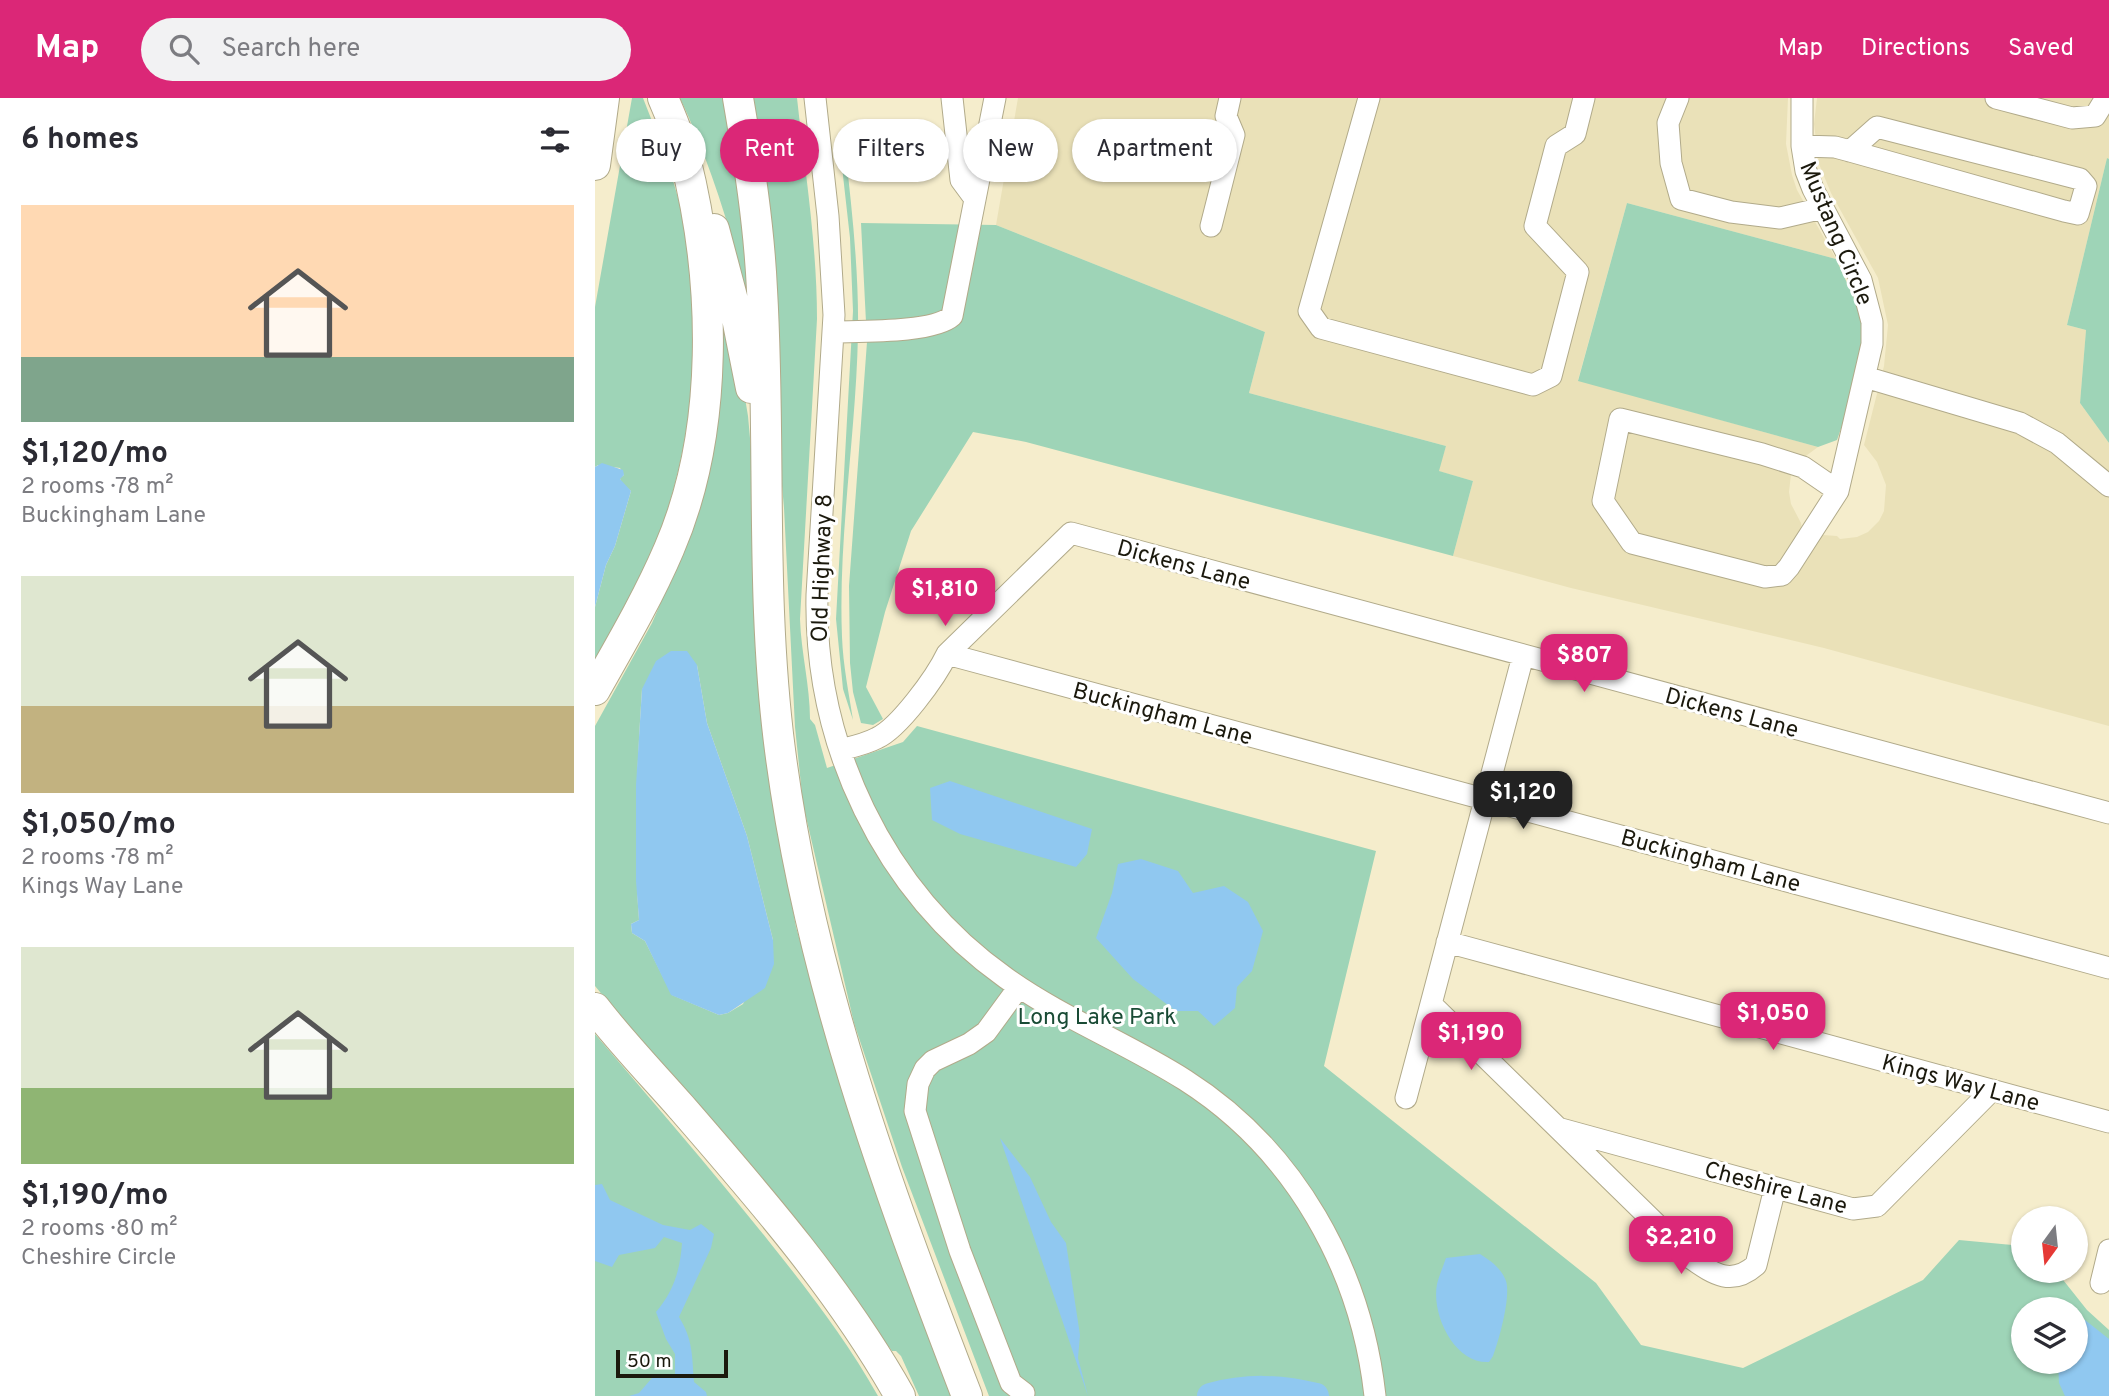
<!DOCTYPE html>
<meta charset="utf-8">
<style>
:root{--surface:#fff;--page:#f2f2f3;--text:#2b2b33;--muted:#7c7c81;--accent:#db2777}
body{margin:0;font-family:Overpass,sans-serif;background:var(--page);color:var(--text);height:100vh;display:flex;flex-direction:column;font-size:26px;white-space:nowrap}
*{box-sizing:border-box;margin:0}
p{font-size:23px;color:var(--muted)}
.icon{flex:none;width:38px;height:38px;fill:none;stroke:currentColor;stroke-width:2;stroke-linecap:round;stroke-linejoin:round}
.map{position:relative;flex:1;overflow:hidden}
.sheet{display:flex;flex-direction:column;background:var(--surface);width:595px}
.sheet>*{flex:none}
.guide{position:absolute;left:21px;top:21px;width:665px;height:63px;display:flex;gap:14px}
.needle{width:46px;rotate:195deg}
.controls{position:absolute;left:1416px;top:1108px;display:grid;gap:14px}
.controls a{display:grid;place-items:center;width:77px;height:77px;border-radius:50%;background:var(--surface);box-shadow:0 2px 5px #0004;font-size:35px}
.scale{position:absolute;left:21px;bottom:18px;width:112px;box-sizing:border-box;padding-left:7px;border:4px solid #1b190d;border-top:0;font-size:19px;line-height:24px;white-space:nowrap;color:#1b190d;-webkit-text-stroke:5px #fff;paint-order:stroke}
.price{position:absolute;translate:-50% -60px;padding:0 16px;border-radius:14px;background:var(--accent);color:#fff;font-size:23px;line-height:46px;filter:drop-shadow(0 2px 4px #0008)}
.price::after{content:'';position:absolute;left:50%;top:42px;width:21px;height:16px;margin-left:-10px;background:inherit;clip-path:polygon(0 0,100% 0,50% 100%)}
.price.selected{background:#222;color:#fff}
ul{padding:0;list-style:none}
li{display:grid;align-content:center;gap:14px;height:371px;padding:0 21px}
li span{display:grid;place-items:center;height:217px;border-radius:0px;color:#555}
li>.icon{margin-inline-start:auto}
span .icon{width:126px;height:126px;fill:#fffc;stroke-width:1}
li b{font-size:30px}
h2{display:flex;justify-content:space-between;align-items:center;height:84px;padding:0 21px;font-size:30px}
.chip{padding:0 24px;border-radius:32px;background:var(--surface);box-shadow:0 2px 5px #0004;font-size:24px;line-height:63px}
.chip.selected{background:var(--accent);color:#fff}
header{display:flex;align-items:center;gap:42px;box-sizing:border-box;height:98px;padding:0 35px;background:var(--accent);color:#fff}
header strong{font-size:33px}
nav{display:flex;gap:38px;margin-inline-start:auto;font-size:24px}
.search{width:490px;height:63px;background:var(--page);display:flex;align-items:center;gap:18px;box-sizing:border-box;padding:0 24px;border-radius:38px;color:var(--muted);font-size:26px}
main{display:flex;flex:1;min-height:0}
.map>svg:first-child{display:block}
</style>
<header>
<strong>Map</strong>
<div class="search"><svg class="icon" aria-label="search" viewBox="0 0 24 24"><circle cx="10" cy="10" r="6"/><path d="M15 15l6 6"/></svg>Search here</div>
<nav><a>Map</a><a>Directions</a><a>Saved</a></nav>
</header>
<main>
<section class="sheet">
<h2>6 homes<svg class="icon" aria-label="filters" viewBox="0 0 24 24"><path d="M4 7h16M4 17h16"/><circle cx="9" cy="7" r="2"/><circle cx="15" cy="17" r="2"/></svg></h2>
<ul>
<li><span style="background:linear-gradient(#ffd9b3 70%,#7fa58c 0)"><svg class="icon" aria-label="home" viewBox="0 0 24 24"><path d="M3 11l9-7 9 7M6 9v11h12V9"/></svg></span><div><b>$1,120/mo</b><p>2 rooms · 78 m²</p><p>Buckingham Lane</p></div></li>
<li><span style="background:linear-gradient(#dfe7d0 60%,#c2b280 0)"><svg class="icon" aria-label="home" viewBox="0 0 24 24"><path d="M3 11l9-7 9 7M6 9v11h12V9"/></svg></span><div><b>$1,050/mo</b><p>2 rooms · 78 m²</p><p>Kings Way Lane</p></div></li>
<li><span style="background:linear-gradient(#dfe7d0 65%,#8fb573 0)"><svg class="icon" aria-label="home" viewBox="0 0 24 24"><path d="M3 11l9-7 9 7M6 9v11h12V9"/></svg></span><div><b>$1,190/mo</b><p>2 rooms · 80 m²</p><p>Cheshire Circle</p></div></li>
</ul>
</section>
<div class="map">
<svg width="1514" height="1298" viewBox="0 0 1514 1298">
<rect width="100%" height="100%" fill="#f5edcc"/>
<path fill="#eae1b8" d="M423,0H1193L1191,46L1197,77L1202,92L1241,161L1032,105L983,282L1223,349L1204,363L1196,376L1194,394L1196,406L1206,425L1207,431L1224,439L1228,437L1242,438L1245,441L1262,439L1273,434L1284,423L1289,413L1291,387L1282,364L1269,347L1289,268L1293,227L1283,180L1236,95L1224,66L1219,26L1222,0H1514V61L1512,60L1472,227L1491,232L1485,305L1514,345V628L1229,550L976,490L858,458L878,383L843,373L851,348L654,295L670,234L401,127Z"/>
<path fill="#9ed4b7" fill-rule="evenodd" d="M37,0H48C61,33 74,66 83,100C109,214 103,336 61,445C44,488 21,528 0,569V509L11,467L20,448L36,393L26,385L25,380L29,377L25,370L3,367L0,369V209Z
M85,0H138L159,230C142,151 119,73 85,0Z
M153,0H202C210,73 222,147 222,221L205,521C206,554 215,588 215,621L220,627L232,670L308,644L322,628L781,753L729,968L1001,1185L1046,1247L1148,1270L1328,1182L1364,1142L1428,1148V1172L1461,1173L1492,1212L1514,1232V1298H394L307,1069L259,925L208,706L200,629L189,410ZM1428,1211H1480V1264H1428Z
M247,49L250,50C257,112 264,174 263,236C261,337 243,438 247,539C248,567 254,596 258,622L248,591L241,521L258,213L255,140L245,51Z
M1512,60L1514,61V345L1485,305L1491,232L1472,227Z
M1032,105L1241,161L1264,211L1270,235L1250,319L1242,342L1223,349L983,283Z
M266,125L401,127L670,234L654,295L851,348L844,373L878,383L858,458L431,344L378,334L316,433L290,514L271,589L288,621L278,627L266,625L258,594L255,565L254,488L272,244Z
M135,210L153,318L157,362L179,709L201,829L232,937L360,1298H324L306,1258L301,1253H297L266,1211L0,888V628L57,525L86,458L126,211ZM102,567L112,625L152,738L178,842L148,906L133,915L124,917L77,897L50,843L37,835L36,826L44,822C38,745 42,668 47,591Z
M0,936C58,1004 116,1071 172,1141C212,1191 251,1241 283,1298H0Z"/>
<path fill="#90c8f0" d="M7,365L28,372L29,377L25,381L36,393L20,448L11,467L0,509V369Z
M76,553H92L102,567L112,625L152,738L178,842L179,866L170,890L133,915L124,917L76,897L50,843L37,835L36,826L44,822L41,783V687L47,591L61,563Z
M355,683L497,731L492,756L481,769L365,736L337,722L335,690Z
M546,761L583,773L598,795L629,788L653,804L668,833L657,873L642,889L640,910L619,928L603,913H581L538,881L501,840L517,795L523,766Z
M405,1040L435,1079L456,1124L471,1145L485,1237L483,1260L493,1298Z
M7,1086L15,1102L68,1127L95,1132L106,1126L119,1136L116,1150L84,1219C98,1242 97,1257 99,1284L111,1294L112,1298H34L44,1295L57,1280L80,1279V1256L71,1241L61,1214C79,1193 85,1172 87,1145L69,1139L60,1150L24,1157L17,1169L0,1163V1087Z
M885,1156C896,1163 906,1170 911,1183C916,1199 904,1242 898,1258L894,1264C860,1266 836,1217 842,1186C844,1178 848,1169 851,1160Z
M1490,1222L1514,1241V1298H1470L1464,1285L1463,1264H1480L1481,1233Z"/>
<g fill="none" stroke-linecap="round" stroke-linejoin="round">
<path stroke="#90c8f0" stroke-width="26" d="M615,1298C652,1288 684,1289 721,1298"/>
<g stroke="#b1aa8a" stroke-width="23">
<path id="minor" d="M220,0L233,118L239,217L222,497C219,646 288,793 411,880C467,920 532,945 590,982C700,1052 766,1171 780,1298
M357,0L366,82L380,101
M774,0L714,213L726,230L938,287L956,278L983,174L940,128L961,48L980,36L989,0
M1083,0L1073,25L1076,65L1086,101L1136,114L1185,120L1228,110
M1207,0V48L1211,73L1218,91L1266,182L1277,224V246L1243,393L1194,469L1187,477L1170,479L1037,445L1008,403L1025,321L1167,356L1208,369L1243,393
M1401,0L1477,20L1500,18L1511,0
M1207,48L1240,49L1255,53L1469,113L1483,116L1491,88L1485,81L1282,29L1255,53
M616,128L639,37L631,18L635,0
M238,234C266,233 338,235 357,218L400,0
M1270,279L1425,325L1462,345L1514,388
M352,556L1514,870
M245,652C257,649 271,646 282,640C304,630 341,579 352,556L476,435L1514,715
M852,844L1514,1024
M424,889L391,934L374,946L338,963L330,971L323,986L320,1013L365,1153L416,1285L429,1295
M836,906L928,558
M811,1000L836,906L1097,1161C1120,1177 1137,1188 1161,1167L1180,1090
M966,1031L1258,1111L1282,1108L1397,992
M1506,1185L1514,1152"/>
</g>
<g stroke="#b1aa8a" stroke-width="32">
<path id="highway" d="M143,0C154,64 164,127 167,192C176,345 165,499 185,652C214,878 291,1087 372,1298
M0,67L9,0
M119,131L140,210L156,290
M0,592C26,546 53,500 74,451C125,333 121,183 90,60C85,39 76,19 68,0
M0,910C27,945 58,977 87,1010C166,1101 246,1193 305,1298"/>
</g>
<use href="#minor" stroke="#fff" stroke-width="21"/>
<use href="#highway" stroke="#fff" stroke-width="30"/>
</g>
<g text-anchor="middle" stroke-width="6" stroke-linejoin="round" paint-order="stroke">
<g font-size="23" fill="#1b190d" stroke="#fff">
<text transform="translate(1242 135) rotate(67)" y="8">Mustang Circle</text>
<text transform="translate(589 466) rotate(15)" y="8">Dickens Lane</text>
<text transform="translate(226 470) rotate(-88)" y="8">Old Highway 8</text>
<text transform="translate(1137 614) rotate(15)" y="8">Dickens Lane</text>
<text transform="translate(568 615) rotate(15)" y="8">Buckingham Lane</text>
<text transform="translate(1116 762) rotate(15)" y="8">Buckingham Lane</text>
<text transform="translate(1366 984) rotate(15)" y="8">Kings Way Lane</text>
<text transform="translate(1181 1089) rotate(15)" y="8">Cheshire Lane</text>
</g>
<g font-size="23" fill="#194b35" stroke="#fff">
<text x="502" y="926">Long Lake Park</text>
</g>
</g>
</svg>
<div class="controls">
<a><svg class="needle" viewBox="-14 -14 28 28"><path d="M0-13l5 13h-10z" fill="#e53935"/><path d="M0 13l5-13h-10z" fill="#7c7c81"/></svg></a>
<a><svg class="icon" aria-label="layers" viewBox="0 0 24 24"><path d="M12 4l9 5-9 5-9-5zM3 14l9 5 9-5"/></svg></a>
</div>
<div class="scale">50 m</div>
<b class="price" style="left:350px;top:530px">$1,810</b>
<b class="price" style="left:989px;top:596px">$807</b>
<b class="price selected" style="left:928px;top:733px">$1,120</b>
<b class="price" style="left:1178px;top:954px">$1,050</b>
<b class="price" style="left:876px;top:974px">$1,190</b>
<b class="price" style="left:1086px;top:1178px">$2,210</b>
<div class="guide">
<a class="chip">Buy</a>
<a class="chip selected">Rent</a>
<a class="chip">Filters</a>
<a class="chip">New</a>
<a class="chip">Apartment</a>
</div>
</div>
</main>
